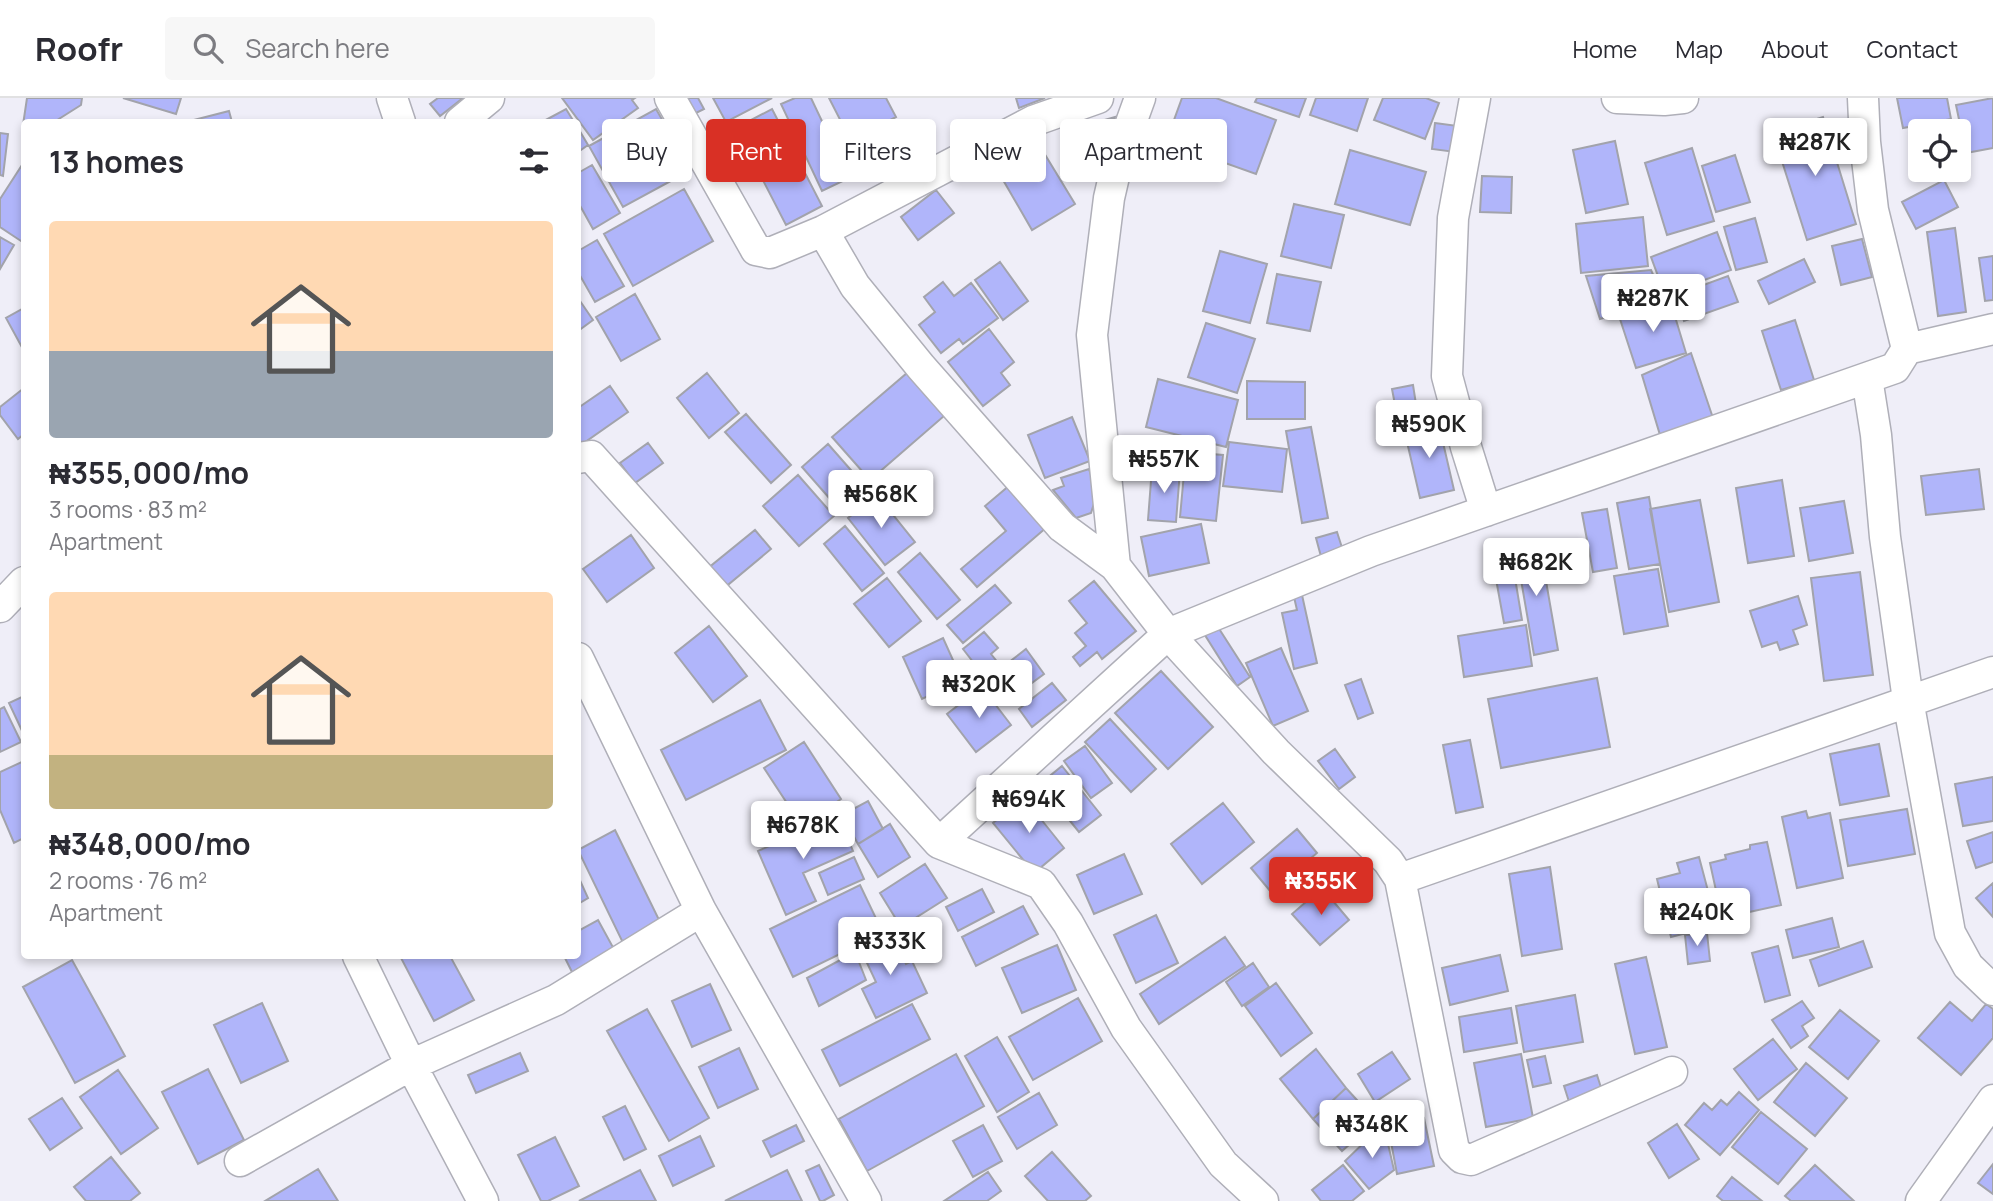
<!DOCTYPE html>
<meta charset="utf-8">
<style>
:root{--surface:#fff;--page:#f7f7f7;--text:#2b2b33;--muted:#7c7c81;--line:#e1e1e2;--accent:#d93025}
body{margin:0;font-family:Manrope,sans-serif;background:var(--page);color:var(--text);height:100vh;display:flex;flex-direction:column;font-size:26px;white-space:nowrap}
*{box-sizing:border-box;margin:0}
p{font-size:23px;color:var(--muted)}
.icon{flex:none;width:38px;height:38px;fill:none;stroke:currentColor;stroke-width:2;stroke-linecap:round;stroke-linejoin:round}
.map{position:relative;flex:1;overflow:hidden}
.drawer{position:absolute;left:21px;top:21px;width:560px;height:840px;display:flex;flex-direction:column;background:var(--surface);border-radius:7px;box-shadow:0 4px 10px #0003}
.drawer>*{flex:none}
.guide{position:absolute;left:602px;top:21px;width:665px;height:63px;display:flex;gap:14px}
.controls{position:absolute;left:1908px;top:21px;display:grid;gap:14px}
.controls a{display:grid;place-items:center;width:63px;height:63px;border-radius:7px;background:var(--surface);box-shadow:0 4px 10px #0003;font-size:35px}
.price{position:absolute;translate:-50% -60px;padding:0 16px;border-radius:7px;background:#fff;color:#222;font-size:23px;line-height:46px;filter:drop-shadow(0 2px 4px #0008)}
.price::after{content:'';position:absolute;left:50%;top:42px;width:21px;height:16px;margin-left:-10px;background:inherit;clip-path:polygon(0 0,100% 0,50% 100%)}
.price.on{background:var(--accent);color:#fff}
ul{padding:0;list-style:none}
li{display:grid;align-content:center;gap:14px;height:371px;padding:0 28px}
li span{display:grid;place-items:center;height:217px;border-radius:7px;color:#555}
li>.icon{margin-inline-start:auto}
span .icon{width:126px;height:126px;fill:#fffc;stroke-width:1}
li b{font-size:30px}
h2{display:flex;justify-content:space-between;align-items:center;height:84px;padding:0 28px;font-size:30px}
.tag{padding:0 24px;border-radius:7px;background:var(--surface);box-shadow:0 4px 10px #0003;font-size:24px;line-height:63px}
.tag.on{background:var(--accent);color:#fff}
header{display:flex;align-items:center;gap:42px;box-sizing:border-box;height:98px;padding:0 35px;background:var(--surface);border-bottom:2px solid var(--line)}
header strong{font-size:33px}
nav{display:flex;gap:38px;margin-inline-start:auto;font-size:24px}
.search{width:490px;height:63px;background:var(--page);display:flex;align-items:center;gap:18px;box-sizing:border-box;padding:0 24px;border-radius:7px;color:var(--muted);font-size:26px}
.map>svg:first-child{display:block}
</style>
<header>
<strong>Roofr</strong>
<div class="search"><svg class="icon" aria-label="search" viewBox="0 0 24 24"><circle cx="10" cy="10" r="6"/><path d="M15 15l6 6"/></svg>Search here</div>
<nav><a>Home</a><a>Map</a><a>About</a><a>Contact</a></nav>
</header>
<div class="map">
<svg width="1993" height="1103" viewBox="0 0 1993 1103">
<rect width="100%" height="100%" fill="#efeef8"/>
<path fill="#b0b5fa" stroke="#a2a3ab" stroke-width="2" d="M27,0H82L81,7L54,24H24V28L23,27Z
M123,0H181L176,16Z
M438,0H463L440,18L430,6Z
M562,0H635L632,2L638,10L593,42Z
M678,0H698L704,11L688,19Z
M713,0H772L726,24Z
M795,0H811L849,80L822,93L781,6Z
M829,0H886L896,19L881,27L890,44L872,53L864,39L852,45Z
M1016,0H1045L1019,10Z
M1182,0H1216L1276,22L1256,76L1166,44Z
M1257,0H1306L1299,19L1255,4Z
M1316,0H1368L1357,33L1310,17Z
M1383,0H1426L1439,5L1425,41L1374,22Z
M1897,0H1947L1951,21L1903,30Z
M1993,0V50L1966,55L1956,7Z
M566,11L574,24H542Z
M656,11L691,72L623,109L589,48Z
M772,11L822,108L786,127L736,30Z
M229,13L232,24H186Z
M1115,19L1099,64L1072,65L1073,31Z
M1823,19L1856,126L1807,142L1773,35Z
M1435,25L1458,28L1455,54L1432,51Z
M578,30L588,47L578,54Z
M0,35L8,36L3,78L0,77Z
M1615,43L1628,106L1586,115L1573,52Z
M1041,50L1075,106L1032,132L999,75Z
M1692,50L1714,123L1667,137L1645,65Z
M1350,52L1426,74L1410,127L1335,106Z
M1735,57L1750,104L1716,114L1702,68Z
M24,64V145L0,129V101Z
M592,67L620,115L593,131L578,104V75Z
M1482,78L1512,79L1511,115L1480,114Z
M1944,82L1958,109L1916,131L1902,104Z
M684,91L713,143L633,188L604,136Z
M936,92L954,115L918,142L901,119Z
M1294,106L1344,117L1331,170L1281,158Z
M1643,119L1648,168L1581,175L1576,126Z
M1755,120L1767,164L1736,172L1724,129Z
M1955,130L1966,214L1938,218L1927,134Z
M1717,134L1731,172L1665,197L1651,159Z
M0,139L14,147L0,171Z
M1862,141L1872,179L1841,187L1832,148Z
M597,142L624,188L595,204L578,174V153Z
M1220,153L1267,166L1250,225L1203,213Z
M1993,158V202L1985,203L1979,160Z
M1804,161L1815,184L1769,206L1758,183Z
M1000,164L1028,203L1003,222L975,182Z
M1651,172L1662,197L1630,212L1600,221L1586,178Z
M1277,176L1321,184L1310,233L1267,225Z
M1728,178L1738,204L1684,223L1676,197Z
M943,184L954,198L971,185L998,220L963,246L959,241L941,255L919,227L935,214L924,199Z
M635,196L660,241L621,263L596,219Z
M578,200L593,222L578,233Z
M1670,202L1686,255L1636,270L1619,218Z
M24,210V253L6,220Z
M1795,222L1814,282L1781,292L1762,233Z
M1206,225L1255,241L1237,295L1188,279Z
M989,231L1014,264L1001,275L1010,287L983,308L948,264Z
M1691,255L1713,320L1660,337L1642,277Z
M707,275L739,315L709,340L677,300Z
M907,275L944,318L870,382L832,339Z
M1158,281L1238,302L1226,349L1146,329Z
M1247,283L1305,284V321H1247Z
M1413,287L1418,319L1386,324L1385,314L1396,312L1392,291Z
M610,288L628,314L578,349V310Z
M24,290V336L18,341L0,317V309Z
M746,316L791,367L771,385L725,334Z
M1072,319L1090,363L1045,380L1028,337Z
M1438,323L1454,392L1420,400L1404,331Z
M1311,329L1328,420L1302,425L1286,333Z
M1229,344L1287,351L1282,394L1223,388Z
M648,345L663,365L635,385L620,365Z
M828,346L864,387L838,410L802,369Z
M1186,354L1223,357L1216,423L1180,419Z
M1152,370L1180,372L1176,424L1148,422Z
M1089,371L1097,396L1091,415L1076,420L1053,392L1064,388L1061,380Z
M1979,371L1984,411L1926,417L1921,378Z
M798,377L834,418L799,448L763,408Z
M1782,382L1794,458L1748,465L1736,390Z
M1010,387L1047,429L977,489L961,471L1006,433L985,408Z
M877,397L915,444L885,467L848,420Z
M1649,399L1660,466L1629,471L1617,405Z
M1700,402L1719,504L1669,514L1650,411Z
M1844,403L1853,455L1809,463L1800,410Z
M1607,411L1617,470L1593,474L1582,415Z
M1201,426L1209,465L1149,478L1141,439Z
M845,428L884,475L862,493L824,446Z
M755,432L771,451L723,491L707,471Z
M1337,434L1345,459L1323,466L1316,440Z
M631,437L654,470L607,504L583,471Z
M1539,443L1558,552L1534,557L1515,447Z
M920,455L960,502L937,521L898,474Z
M1511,456L1522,522L1504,525L1492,459Z
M1658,471L1668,528L1624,536L1614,478Z
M1860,474L1873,577L1824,583L1811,480Z
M887,480L921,523L889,549L854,506Z
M1094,483L1136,533L1102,561L1097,554L1080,568L1073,559L1086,548L1075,535L1087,525L1069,503Z
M995,487L1011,505L963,545L947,527Z
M1302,497L1317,565L1294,571L1282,515L1297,512L1294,499Z
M1798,498L1807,527L1793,532L1798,546L1780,552L1777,544L1762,549L1750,513Z
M1216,526L1250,579L1237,588L1203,534Z
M1526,527L1532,568L1464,579L1458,538Z
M709,528L747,578L713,604L675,555Z
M984,534L998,550L991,556L999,566L984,578L963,551Z
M943,540L962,582L922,601L903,559Z
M1281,550L1308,613L1273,628L1246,565Z
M1026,551L1044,576L1009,602L991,578Z
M1161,573L1213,629L1168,671L1115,615Z
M1597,580L1610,649L1501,670L1488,601Z
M1361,581L1373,615L1358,621L1345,587Z
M1052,585L1066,602L1032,629L1019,611Z
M982,589L1011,627L976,654L947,616Z
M24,598V637L9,605Z
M760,602L786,652L686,702L661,652Z
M4,609L21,644L0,654V611Z
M1110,621L1156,671L1131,694L1085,644Z
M1470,642L1483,709L1456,715L1443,647Z
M804,644L841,701L802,728L764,670Z
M1879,646L1889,698L1840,707L1830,656Z
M1085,648L1112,685L1091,700L1064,663Z
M1335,651L1355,679L1339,691L1318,663Z
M24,663V740L14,745L0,712V674Z
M1062,668L1101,717L1079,734L1040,686Z
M1993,679V723L1963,728L1955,686Z
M1024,700L1064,750L1034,775L993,725Z
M868,703L883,731L858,746L842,717Z
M1223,705L1254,744L1202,786L1171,746Z
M1907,711L1915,756L1848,768L1840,722Z
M1806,713L1808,720L1830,715L1843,780L1797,790L1782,719Z
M838,718L853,753L803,775L816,803L786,817L758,753Z
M890,726L910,759L878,779L858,746Z
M1297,731L1317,755L1271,794L1251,770Z
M615,732L663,830L625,849L578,752Z
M1993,734V764L1976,770L1967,743Z
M1767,744L1781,807L1722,820L1710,765L1726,761L1725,757L1750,751V747Z
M1124,756L1142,796L1094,816L1077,777Z
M854,759L864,781L828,797L819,775Z
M1699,759L1717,827L1671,839L1657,781L1680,775L1677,765Z
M925,766L947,800L901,829L880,795Z
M1550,769L1562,851L1522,858L1509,776Z
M578,778L588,800L578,806Z
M1993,785V819L1976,800Z
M860,787L883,835L793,879L770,831Z
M1322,790L1349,822L1320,847L1292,816Z
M982,791L994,814L958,833L946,809Z
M1023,808L1038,836L976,868L962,839Z
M1156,817L1178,865L1136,885L1114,837Z
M1832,820L1839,849L1793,860L1786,832Z
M598,822L615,853L573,876L564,858H578V833Z
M892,835L906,866L912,863L927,895L876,920L862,891L876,884L860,850Z
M1707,835L1710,863L1688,866L1685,837Z
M1225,839L1245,868L1159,926L1140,896Z
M1863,843L1872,869L1819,888L1810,862Z
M1057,847L1076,892L1022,915L1002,870Z
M1778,848L1790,897L1765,904L1752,855Z
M855,854L866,882L819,908L807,880Z
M1500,857L1508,893L1450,907L1442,870Z
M400,858H450L474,902L434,923Z
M1646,859L1667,949L1635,956L1615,866Z
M72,862L125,958L75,985L23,889Z
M1253,865L1269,889L1242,908L1226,884Z
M1276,885L1312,935L1281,958L1245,908Z
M710,886L731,932L692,949L672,903Z
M1575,897L1583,944L1524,954L1516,908Z
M1078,900L1102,943L1033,982L1009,939Z
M1802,903L1814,920L1802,928L1808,938L1791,950L1772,922Z
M1950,904L1972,923L1986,906L1993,911V940L1961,977L1918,940Z
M262,905L288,963L241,985L214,927Z
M912,906L930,941L840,988L822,952Z
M1511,910L1517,945L1464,954L1459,919Z
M647,911L709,1020L669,1043L607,933Z
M1840,912L1879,943L1848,981L1809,949Z
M997,939L1029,994L997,1014L965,958Z
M1773,941L1797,971L1758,1002L1734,971Z
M739,950L758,991L718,1010L699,969Z
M1316,951L1346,990L1313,1021L1280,981Z
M1392,954L1410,981L1375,1004L1358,976Z
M520,955L528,973L476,995L468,977Z
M956,956L984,1008L867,1073L839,1021Z
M1521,956L1533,1020L1486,1029L1474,965Z
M1545,958L1551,985L1533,989L1527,962Z
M1806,965L1847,1000L1815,1038L1774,1004Z
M208,971L244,1042L198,1066L162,994Z
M118,972L158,1030L121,1056L80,999Z
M1597,977L1604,999L1571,1010L1564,988Z
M1346,990L1376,1023L1342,1053L1313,1021Z
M1739,994L1759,1012L1720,1057L1685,1027L1704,1005L1712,1012L1721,1002L1727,1007Z
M1039,995L1057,1027L1017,1051L998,1019Z
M62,1000L82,1030L50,1052L29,1021Z
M625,1008L646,1051L624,1062L603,1019Z
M1761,1014L1807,1051L1778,1086L1732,1049Z
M1424,1020L1434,1068L1397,1076L1388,1028Z
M1677,1026L1699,1061L1669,1080L1648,1045Z
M796,1027L804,1043L771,1059L763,1043Z
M983,1027L1002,1063L973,1079L953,1043Z
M1377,1032L1388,1046L1394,1072L1369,1091L1345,1063Z
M700,1038L714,1068L673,1088L659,1058Z
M555,1039L579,1088L548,1103H541L518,1057Z
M1052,1054L1091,1098L1085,1103H1048L1025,1078Z
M111,1059L140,1095L130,1103H86L74,1089Z
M1993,1066V1096L1978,1085Z
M819,1067L834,1097L823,1103H820L806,1073Z
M1343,1067L1364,1093L1352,1103H1321L1312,1092Z
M1815,1067L1854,1103H1791L1785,1098Z
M318,1071L338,1103H265Z
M640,1072L656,1103H579Z
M787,1072L802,1103H725Z
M988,1074L1001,1093L987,1103H944Z
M1732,1079L1762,1103H1723L1717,1098Z"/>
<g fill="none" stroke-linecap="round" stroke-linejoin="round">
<g stroke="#afafb8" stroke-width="33">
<path id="minor" d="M392,0L400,24
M670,0L756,152L770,155L823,133L1033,23L1098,0
M1475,0L1453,120L1447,278L1466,349L1486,413
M1617,0L1664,2L1683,0
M460,24L489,0
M823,133L855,188L921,269L1062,429L1115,468L1168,536L1276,654L1388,763L1400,781L1454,1052L1462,1060L1471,1062L1672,974
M1907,251L1993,231
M1867,280L1876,337L1885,439L1908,602L1950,835L1968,868L1993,892
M578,360L591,358L939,745L1041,786L1068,825L1126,930L1223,1066L1263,1103
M1115,468L1092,237L1109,100L1118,61L1140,0
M0,509L24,484
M578,560L701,813L866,1103
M939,745L1168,536L1371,453L1895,270L1907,251L1873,112L1865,44L1863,0
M1400,781L1993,574
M358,858L411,967L483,1103
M240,1063L411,967L556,902L701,813
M1921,1103L1993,1002"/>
</g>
<use href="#minor" stroke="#fff" stroke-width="30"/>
</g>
</svg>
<div class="controls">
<a><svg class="icon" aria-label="locate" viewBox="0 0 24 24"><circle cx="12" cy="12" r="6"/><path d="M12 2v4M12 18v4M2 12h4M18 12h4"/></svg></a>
</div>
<b class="price" style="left:1815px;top:80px">₦287K</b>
<b class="price" style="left:1653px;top:236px">₦287K</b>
<b class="price" style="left:1429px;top:362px">₦590K</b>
<b class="price" style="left:1164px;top:397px">₦557K</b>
<b class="price" style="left:881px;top:432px">₦568K</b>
<b class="price" style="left:1536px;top:500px">₦682K</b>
<b class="price" style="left:979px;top:622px">₦320K</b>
<b class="price" style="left:1029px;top:737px">₦694K</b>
<b class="price" style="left:803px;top:763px">₦678K</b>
<b class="price on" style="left:1321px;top:819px">₦355K</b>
<b class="price" style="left:1697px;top:850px">₦240K</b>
<b class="price" style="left:890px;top:879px">₦333K</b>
<b class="price" style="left:1372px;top:1062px">₦348K</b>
<div class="guide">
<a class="tag">Buy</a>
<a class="tag on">Rent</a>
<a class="tag">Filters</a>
<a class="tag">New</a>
<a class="tag">Apartment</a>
</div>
<section class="drawer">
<h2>13 homes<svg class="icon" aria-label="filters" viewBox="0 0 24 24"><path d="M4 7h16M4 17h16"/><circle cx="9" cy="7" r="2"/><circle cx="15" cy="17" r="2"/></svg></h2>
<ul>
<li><span style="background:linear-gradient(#ffd9b3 60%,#9aa5b1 0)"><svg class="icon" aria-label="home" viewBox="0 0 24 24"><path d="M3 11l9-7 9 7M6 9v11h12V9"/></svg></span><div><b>₦355,000/mo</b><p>3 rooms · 83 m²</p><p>Apartment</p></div></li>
<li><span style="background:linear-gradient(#ffd9b3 75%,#c2b280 0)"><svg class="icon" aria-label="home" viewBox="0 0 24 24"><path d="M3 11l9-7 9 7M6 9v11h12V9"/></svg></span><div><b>₦348,000/mo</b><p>2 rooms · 76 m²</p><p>Apartment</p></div></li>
</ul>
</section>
</div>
